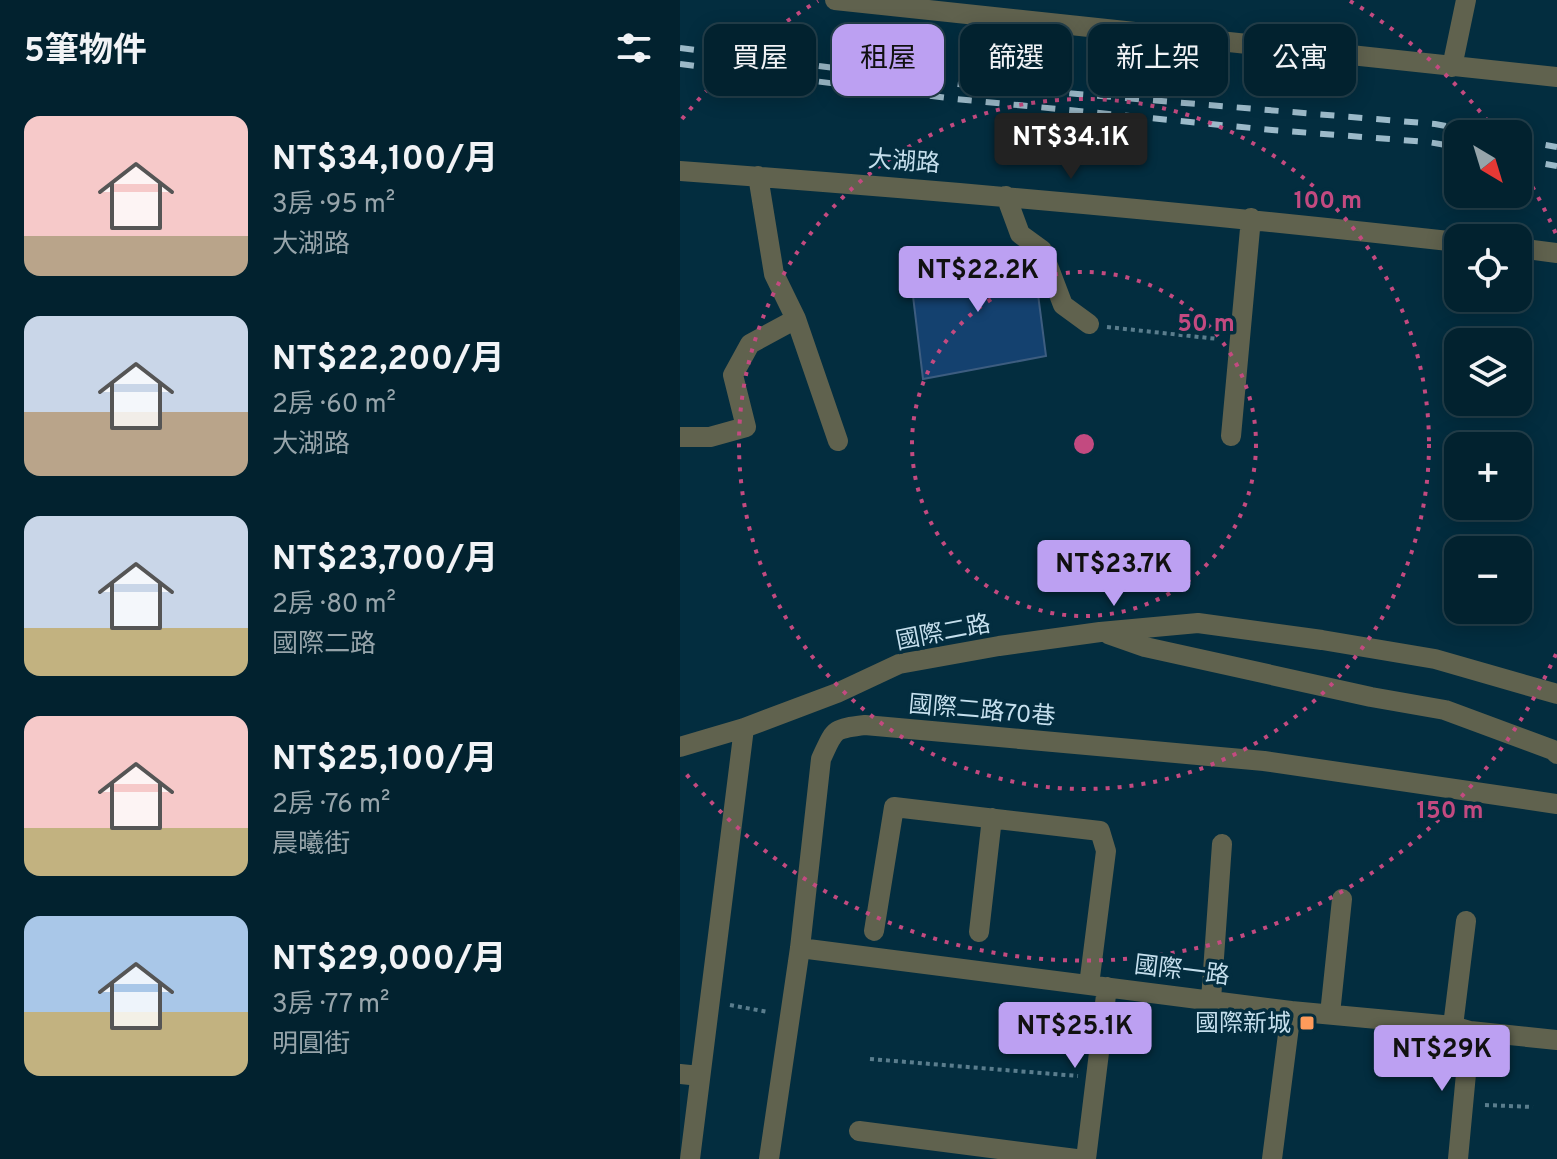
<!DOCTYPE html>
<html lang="zh-TW">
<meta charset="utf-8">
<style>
:root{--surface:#02222f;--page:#102f3b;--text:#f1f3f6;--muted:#96a4aa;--line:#233f4b;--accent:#bca0f2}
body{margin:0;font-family:Overpass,"Noto Sans TC",sans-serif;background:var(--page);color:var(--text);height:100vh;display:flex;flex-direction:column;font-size:30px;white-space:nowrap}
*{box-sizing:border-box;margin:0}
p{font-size:26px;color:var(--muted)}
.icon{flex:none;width:44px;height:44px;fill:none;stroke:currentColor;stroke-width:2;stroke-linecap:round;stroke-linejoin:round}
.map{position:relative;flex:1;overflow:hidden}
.panel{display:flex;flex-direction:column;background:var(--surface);width:680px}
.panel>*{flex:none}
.guide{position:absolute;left:24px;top:24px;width:732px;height:72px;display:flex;gap:16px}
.needle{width:52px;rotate:142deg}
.buttons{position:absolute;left:764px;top:120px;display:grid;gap:16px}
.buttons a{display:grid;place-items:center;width:88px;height:88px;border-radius:16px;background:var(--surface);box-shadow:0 4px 20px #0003,0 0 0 2px var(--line);font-size:40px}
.price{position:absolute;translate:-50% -68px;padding:0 18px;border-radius:8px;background:var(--accent);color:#111;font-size:26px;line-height:52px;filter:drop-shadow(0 2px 4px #0008)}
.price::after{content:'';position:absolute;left:50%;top:48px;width:24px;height:18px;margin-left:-12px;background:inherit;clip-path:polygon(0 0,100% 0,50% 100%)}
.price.on{background:#222;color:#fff}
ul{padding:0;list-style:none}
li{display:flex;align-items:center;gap:24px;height:200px;padding:0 24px}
li span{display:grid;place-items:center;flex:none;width:224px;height:160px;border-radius:16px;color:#555}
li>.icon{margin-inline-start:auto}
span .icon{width:96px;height:96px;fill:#fffc;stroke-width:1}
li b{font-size:34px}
h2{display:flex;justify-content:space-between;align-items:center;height:96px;padding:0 24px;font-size:34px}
.pill{padding:0 28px;border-radius:16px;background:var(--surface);box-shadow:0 4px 20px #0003,0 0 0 2px var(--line);font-size:28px;line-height:72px}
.pill.on{background:var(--accent);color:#111}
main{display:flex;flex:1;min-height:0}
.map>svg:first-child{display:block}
</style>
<main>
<section class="panel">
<h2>5筆物件<svg class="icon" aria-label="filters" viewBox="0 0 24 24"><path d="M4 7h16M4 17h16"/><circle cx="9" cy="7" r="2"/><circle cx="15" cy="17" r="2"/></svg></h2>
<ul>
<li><span style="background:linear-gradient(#f6c9c9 75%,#b9a48a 0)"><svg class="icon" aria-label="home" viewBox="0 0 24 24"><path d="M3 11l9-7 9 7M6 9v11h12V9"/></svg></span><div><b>NT$34,100/月</b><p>3房 · 95 m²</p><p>大湖路</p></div></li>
<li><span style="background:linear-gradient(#c9d6e8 60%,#b9a48a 0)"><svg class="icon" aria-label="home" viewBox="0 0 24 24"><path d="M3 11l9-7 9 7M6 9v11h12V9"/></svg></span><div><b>NT$22,200/月</b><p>2房 · 60 m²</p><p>大湖路</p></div></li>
<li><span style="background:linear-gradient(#c9d6e8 70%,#c2b280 0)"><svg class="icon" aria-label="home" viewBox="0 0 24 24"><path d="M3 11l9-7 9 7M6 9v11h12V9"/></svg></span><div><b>NT$23,700/月</b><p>2房 · 80 m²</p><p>國際二路</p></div></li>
<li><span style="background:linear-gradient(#f6c9c9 70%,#c2b280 0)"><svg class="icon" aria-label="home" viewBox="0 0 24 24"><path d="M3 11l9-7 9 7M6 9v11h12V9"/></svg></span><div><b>NT$25,100/月</b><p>2房 · 76 m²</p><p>晨曦街</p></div></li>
<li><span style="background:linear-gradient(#a9c7e8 60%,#c2b280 0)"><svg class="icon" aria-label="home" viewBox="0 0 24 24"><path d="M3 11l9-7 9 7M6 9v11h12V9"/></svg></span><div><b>NT$29,000/月</b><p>3房 · 77 m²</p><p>明圓街</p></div></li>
</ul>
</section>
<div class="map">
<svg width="877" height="1159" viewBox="0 0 877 1159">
<rect width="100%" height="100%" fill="#032d3f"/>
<path fill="#14416f" stroke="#3d5d80" stroke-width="2" d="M352,248L366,356L243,379L230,271Z"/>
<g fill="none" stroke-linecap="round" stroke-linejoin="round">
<path stroke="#5a7d8d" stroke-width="4" stroke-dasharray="4 4" stroke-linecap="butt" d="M427,327L538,339
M50,1005L88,1012
M190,1059L398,1076
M805,1105L853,1107"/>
<path stroke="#60624e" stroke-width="20" d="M155,0L877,77
M772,67L786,0
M0,171C260,190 519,213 778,242
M326,196L340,234L362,250L383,305L409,324
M838,248L877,253
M116,319L158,441
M551,436L571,218
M0,437H30L66,427L53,375L70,344L116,319L94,274L78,176
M428,634L465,647L691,697L765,710L873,750L877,754
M0,747L64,728L157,693L219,664L319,646L420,632L518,623L642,640L755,659L877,694
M194,931L214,807L420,831L426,851L409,985
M299,932L312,818
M120,948L611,1011L773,1026L790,1031L877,1040
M531,1000L542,844
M650,1014L662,899
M773,1026L786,921
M0,1074L20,1076
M179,1131L396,1159
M10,1159L64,728
M89,1159L120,948L141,759C155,729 152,729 185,725L584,761L877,804
M406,1159L427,987
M592,1159L611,1011
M778,1159L790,1031"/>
<path stroke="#9cbac9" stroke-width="6" stroke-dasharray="14 14" stroke-linecap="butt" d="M0,48L278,84L755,124L808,134
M0,64L276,99L592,130L748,142L778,147
M838,140L877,147
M838,159L877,166"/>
</g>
<g fill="none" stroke="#c34a80" stroke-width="4" stroke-dasharray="4 8">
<circle cx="404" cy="444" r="172"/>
<circle cx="404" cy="444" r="345"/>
<path d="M876 654A517 517 0 0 1 2 769M2 119A517 517 0 0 1 138 1M670 1A517 517 0 0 1 817 133M840 166A517 517 0 0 1 876 234"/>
</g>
<rect fill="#ff9b5b" stroke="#032d3f" stroke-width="3" x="619" y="1015" width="16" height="16" rx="4"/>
<g text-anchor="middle" stroke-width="7" stroke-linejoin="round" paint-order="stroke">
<g font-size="24" fill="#c5dfed" stroke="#032d3f">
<text transform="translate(224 161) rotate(4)" y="8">大湖路</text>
<text transform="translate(263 632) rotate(-11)" y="8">國際二路</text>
<text transform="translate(302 710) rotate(5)" y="8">國際二路70巷</text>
<text transform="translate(502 970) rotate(7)" y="8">國際一路</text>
</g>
<g font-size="24" fill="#c5dfed" stroke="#032d3f" text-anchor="end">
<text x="611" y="1031">國際新城</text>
</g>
</g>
<circle cx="404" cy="444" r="12" fill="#c34a80" stroke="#032d3f" stroke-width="4"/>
<g font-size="24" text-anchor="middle" font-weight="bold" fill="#c34a80" stroke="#032d3f" stroke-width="7" stroke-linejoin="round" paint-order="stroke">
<text x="648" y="208">100 m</text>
<text x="526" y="331">50 m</text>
<text x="770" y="818">150 m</text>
</g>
</svg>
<div class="buttons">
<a><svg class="needle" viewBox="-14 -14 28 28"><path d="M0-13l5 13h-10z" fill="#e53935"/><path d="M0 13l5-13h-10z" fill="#96a4aa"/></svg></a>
<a><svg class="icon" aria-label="locate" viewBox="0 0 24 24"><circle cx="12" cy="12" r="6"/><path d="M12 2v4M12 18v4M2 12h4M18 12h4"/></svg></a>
<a><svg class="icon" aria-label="layers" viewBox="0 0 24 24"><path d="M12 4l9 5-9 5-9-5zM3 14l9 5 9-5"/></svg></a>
<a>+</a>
<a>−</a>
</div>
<b class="price on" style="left:391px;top:181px">NT$34.1K</b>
<b class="price" style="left:298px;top:314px">NT$22.2K</b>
<b class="price" style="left:434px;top:608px">NT$23.7K</b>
<b class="price" style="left:395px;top:1070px">NT$25.1K</b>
<b class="price" style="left:762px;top:1093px">NT$29K</b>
<div class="guide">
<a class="pill">買屋</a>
<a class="pill on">租屋</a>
<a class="pill">篩選</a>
<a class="pill">新上架</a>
<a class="pill">公寓</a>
</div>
</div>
</main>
